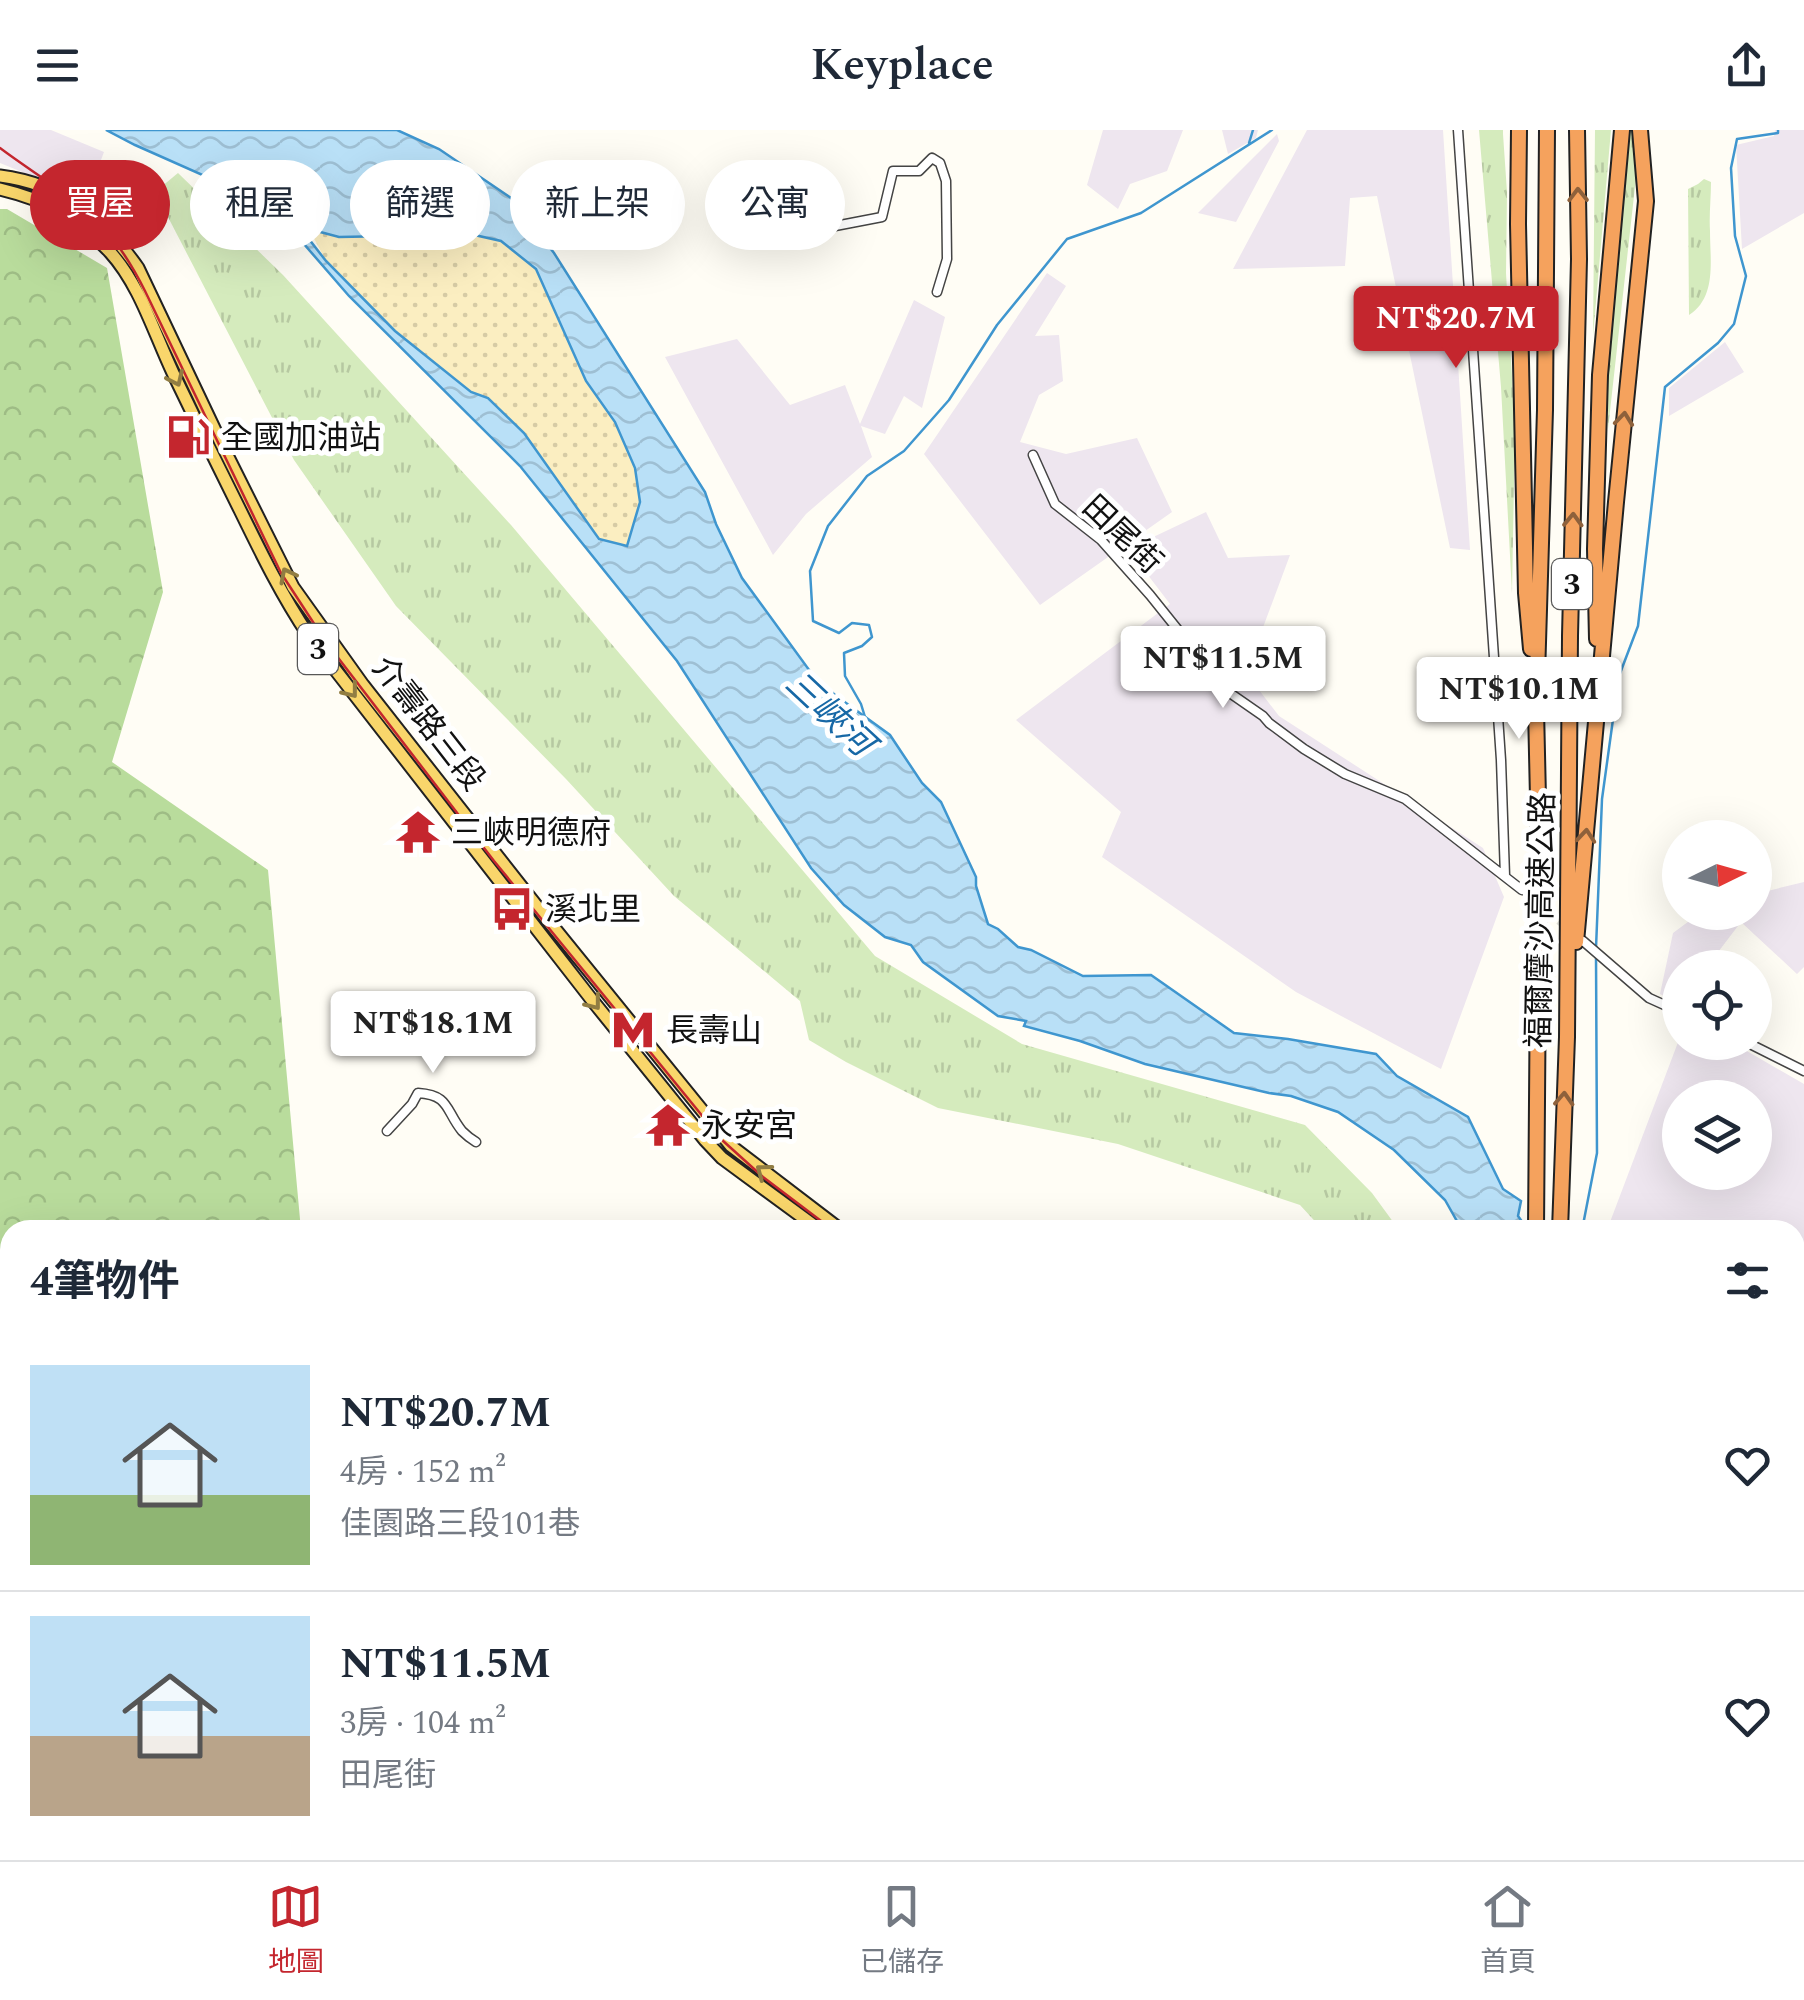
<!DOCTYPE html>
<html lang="zh-TW">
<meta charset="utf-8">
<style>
:root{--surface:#fff;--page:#f2f2f3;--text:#1f2937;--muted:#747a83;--line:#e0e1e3;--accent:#c4262e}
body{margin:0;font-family:Spectral,"Noto Sans TC",serif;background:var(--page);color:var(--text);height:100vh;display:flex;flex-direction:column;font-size:38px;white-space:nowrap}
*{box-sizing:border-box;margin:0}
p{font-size:32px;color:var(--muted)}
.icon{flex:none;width:55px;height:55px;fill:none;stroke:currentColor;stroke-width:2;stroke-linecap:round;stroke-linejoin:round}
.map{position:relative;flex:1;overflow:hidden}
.details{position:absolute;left:0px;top:1090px;width:1805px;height:640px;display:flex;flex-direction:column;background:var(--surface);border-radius:30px 30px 0 0;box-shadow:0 10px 40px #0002}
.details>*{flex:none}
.hud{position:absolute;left:30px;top:30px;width:1000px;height:90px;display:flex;gap:20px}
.needle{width:65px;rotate:85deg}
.controls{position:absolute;left:1662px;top:690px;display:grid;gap:20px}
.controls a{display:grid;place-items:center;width:110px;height:110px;border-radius:50%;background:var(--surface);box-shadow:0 10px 40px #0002;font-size:50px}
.price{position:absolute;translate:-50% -85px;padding:0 22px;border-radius:10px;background:#fff;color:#222;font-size:32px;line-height:65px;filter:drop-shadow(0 2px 5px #0008)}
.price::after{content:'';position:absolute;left:50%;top:60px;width:30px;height:22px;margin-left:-15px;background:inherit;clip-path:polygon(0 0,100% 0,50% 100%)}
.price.active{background:var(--accent);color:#fff}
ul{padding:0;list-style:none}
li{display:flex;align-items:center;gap:30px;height:250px;padding:0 30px}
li+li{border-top:2px solid var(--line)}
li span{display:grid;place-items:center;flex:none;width:280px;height:200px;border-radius:0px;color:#555}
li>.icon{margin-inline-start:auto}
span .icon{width:120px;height:120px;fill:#fffc;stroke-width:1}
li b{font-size:42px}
h2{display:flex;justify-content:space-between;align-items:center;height:120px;padding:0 30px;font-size:42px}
.tag{padding:0 35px;border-radius:45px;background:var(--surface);box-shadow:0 10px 40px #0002;font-size:35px;line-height:90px}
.tag.active{background:var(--accent);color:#fff}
header{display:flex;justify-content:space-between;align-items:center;height:130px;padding:0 30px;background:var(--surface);font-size:45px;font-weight:600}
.tab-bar{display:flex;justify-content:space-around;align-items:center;height:140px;border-top:2px solid var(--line);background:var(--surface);font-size:28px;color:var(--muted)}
.tab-bar a{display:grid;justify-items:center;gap:5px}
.tab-bar .active{color:var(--accent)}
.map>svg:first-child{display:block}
</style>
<header><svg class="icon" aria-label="menu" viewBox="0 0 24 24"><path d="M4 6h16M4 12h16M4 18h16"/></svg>Keyplace<svg class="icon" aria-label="share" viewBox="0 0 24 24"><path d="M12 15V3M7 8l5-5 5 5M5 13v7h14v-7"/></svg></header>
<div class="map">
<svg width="1804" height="1730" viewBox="0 0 1804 1730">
<defs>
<pattern id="grass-tufts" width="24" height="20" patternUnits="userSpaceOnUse" patternTransform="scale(2.5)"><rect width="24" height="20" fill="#d5ebbd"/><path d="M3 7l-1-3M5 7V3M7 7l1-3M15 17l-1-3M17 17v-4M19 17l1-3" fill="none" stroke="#b6c8a1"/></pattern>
<pattern id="forest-crowns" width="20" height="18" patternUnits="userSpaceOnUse" patternTransform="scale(2.5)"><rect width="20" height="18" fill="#b9dc9c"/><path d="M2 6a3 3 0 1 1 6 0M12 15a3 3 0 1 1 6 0" fill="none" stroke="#9ebc85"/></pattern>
<pattern id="sand-dots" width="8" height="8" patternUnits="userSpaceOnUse" patternTransform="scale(2.5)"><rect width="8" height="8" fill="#fbeec1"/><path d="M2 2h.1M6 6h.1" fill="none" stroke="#d6cba5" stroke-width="1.8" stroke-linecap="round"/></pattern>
<pattern id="water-waves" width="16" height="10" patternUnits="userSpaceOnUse" patternTransform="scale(2.5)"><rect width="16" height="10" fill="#b9e0f7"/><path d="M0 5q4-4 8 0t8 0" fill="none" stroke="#9ebfd3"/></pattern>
</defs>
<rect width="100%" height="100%" fill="#fffdf5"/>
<path fill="#eee6ef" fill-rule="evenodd" d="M0,0H51L104,22L101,30L126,44L116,97L99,82L59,57L0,33Z
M1103,0H1183L1167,41L1130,54L1118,79L1087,55Z
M1222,0H1258L1256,8L1228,24Z
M1307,0H1443L1470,420L1450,418L1377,66L1350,68L1345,136L1233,139Z
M1775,0H1804V83L1742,119L1736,15L1774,6Z
M1277,4L1279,11L1236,92L1198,83Z
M1047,143L1066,156L1035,206L1059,205L1063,251L1039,265L1020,312L1066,324L1137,308L1172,382L1040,475L924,324Z
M914,170L945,187L922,278L904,266L885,304L861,296L872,327L806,384L773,425L665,227L737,209L790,275L845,255L860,294Z
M1725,212L1744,242L1669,286V258Z
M1206,382L1228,428L1290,425L1246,543L1279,586L1483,718L1504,767L1441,939L1296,862L1102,727L1121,682L1016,590L1170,474L1128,419Z
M1804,752V837L1797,844L1741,792L1712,830L1709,837L1680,838V874L1660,864L1673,803L1700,783L1755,782V764Z
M1680,907V912L1733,913L1804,954V1390L1795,1379V1100H1607ZM1680,968H1755V1042H1680Z"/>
<path fill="url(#grass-tufts)" d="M1479,0H1503V4L1507,62L1506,143L1515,298L1512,463L1501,257Z
M1595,0H1611L1593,206Z
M1626,0H1635L1638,30L1608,299L1606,232Z
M178,43L283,145L511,395L875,826L1022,914L1305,995L1372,1063L1399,1100H1323L1300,1075L1118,1014L938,978L846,932L809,910L800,871L674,766L566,649L396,476L294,330L155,62Z
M1704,49L1711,52C1711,68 1709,85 1710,101C1710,130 1717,167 1689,185L1688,59L1698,54Z"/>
<path fill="url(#forest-crowns)" d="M0,79H7L107,138L163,462L112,632L268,740L301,1100H10V1720H1422L1406,1730H0Z"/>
<path fill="url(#sand-dots)" d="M439,86L457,101L501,111L536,139L586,251L615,292L635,338L640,372L627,416L599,409L524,303L488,268L471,262L395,201L326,131L309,99L339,107L391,106Z"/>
<path fill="url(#water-waves)" stroke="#3f96cf" stroke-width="2.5" fill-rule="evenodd" d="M106,0H397L439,19L511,68L554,123L705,362L716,394L742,448L812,544L835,565L890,605L922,653L941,672L976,747V756L988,794L998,799L1018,817L1031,820L1083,846L1151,845L1234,903L1288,909L1376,924L1397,946L1468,987L1503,1059L1521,1071L1518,1086L1528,1100H1462L1445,1070L1394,1020L1338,982L1291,966L1269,963L1145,934L1080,911L1024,896L1026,891L998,886L923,832L911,815L885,807L844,775L811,738L677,531L520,336L349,166L284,91L241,62L135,15ZM439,86L457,101L501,111L536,139L586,251L615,292L635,338L640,372L627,416L599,409L524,303L488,268L471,262L395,201L326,131L305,104L309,99L339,107L391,106Z
M1795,1467L1804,1471V1586L1795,1578Z"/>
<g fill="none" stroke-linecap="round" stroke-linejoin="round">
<path stroke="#3f96cf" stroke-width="2.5" d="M1249,13L1253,0
M865,587L861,574L845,546L844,523L862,516L872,507L869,495L852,493L839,503L813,491L810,441L828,396L867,346L904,321L949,270L997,195L1067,109L1141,83L1272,0
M1596,818L1602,669L1619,546L1638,496L1665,257L1718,213L1734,194L1746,146L1735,106L1731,38L1737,9L1778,3V0
M1580,1100L1583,1095L1597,1023L1596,826"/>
<path stroke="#b9e0f7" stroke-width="15" d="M1644,1730L1645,1720"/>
<path stroke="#dbdad3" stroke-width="8" stroke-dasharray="8 4" stroke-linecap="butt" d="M1522,760L1569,799"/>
<g stroke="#444" stroke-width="11">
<path id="street" d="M1458,0L1501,630L1505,746
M830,97L882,87L893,41H919L932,28L940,33L946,51L947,129L937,162
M1033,325L1055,374L1101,410L1150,465L1227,561L1263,586L1269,593L1304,619L1345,644L1405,669L1522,760
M1583,811L1649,868L1680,882
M1746,912L1804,941
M387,1001L412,974L418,963C450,965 445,980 462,1001C466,1005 471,1009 476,1012
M1473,1730L1501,1720"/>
</g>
<g stroke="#333" stroke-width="14">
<path id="secondary" d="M1795,1707L1804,1723
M1791,1720L1796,1730"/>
</g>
<g stroke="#222" stroke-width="15">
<path id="primary" d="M0,46C63,54 103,88 138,138L221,313L293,457L363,555L546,788L731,1016L841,1100
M0,59C47,70 77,87 110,122C140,155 154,203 173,243C195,289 217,334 240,380C261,423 282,466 309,506L592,870L705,1010L722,1028L820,1100
M1549,1720L1557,1730"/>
</g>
<g stroke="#222" stroke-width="18">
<path id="highway" d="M1519,0L1518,94L1526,463L1531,519
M1597,509L1595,419L1600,245L1622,0
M1576,812L1616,372L1646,71L1640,0
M1536,1100L1539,713L1536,579L1545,280L1547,0
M1560,1100L1567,907L1570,506L1579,129L1577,0
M1543,1720L1544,1730
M1566,1720L1567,1730"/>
</g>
<use href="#street" stroke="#fff" stroke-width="8"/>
<use href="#secondary" stroke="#fff6b0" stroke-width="10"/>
<use href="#primary" stroke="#f9d66b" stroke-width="11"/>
<use href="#highway" stroke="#f5a25d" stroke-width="14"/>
<path stroke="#c4262e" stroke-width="2.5" d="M0,18C33,43 72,65 101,95C119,114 133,137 145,161L281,443L326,512L494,731L722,1010L763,1047L833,1100
M1580,1720L1588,1730"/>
</g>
<defs><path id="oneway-chevron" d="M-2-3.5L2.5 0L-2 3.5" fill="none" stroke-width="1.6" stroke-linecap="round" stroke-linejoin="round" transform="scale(2.5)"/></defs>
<g stroke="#8e613b">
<use href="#oneway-chevron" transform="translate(1578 65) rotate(-91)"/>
<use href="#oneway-chevron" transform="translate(1624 289) rotate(-84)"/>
<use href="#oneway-chevron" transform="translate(1573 390) rotate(-88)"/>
<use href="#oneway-chevron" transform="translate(1586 706) rotate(-85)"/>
<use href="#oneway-chevron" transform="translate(1564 969) rotate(-87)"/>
</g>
<g stroke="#917d42">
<use href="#oneway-chevron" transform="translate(176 249) rotate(65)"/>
<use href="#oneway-chevron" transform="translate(287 445) rotate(-117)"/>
<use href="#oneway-chevron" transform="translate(351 561) rotate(52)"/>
<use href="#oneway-chevron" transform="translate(594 873) rotate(52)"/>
<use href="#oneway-chevron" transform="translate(763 1041) rotate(-143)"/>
</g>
<defs>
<g id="fuel-bare" transform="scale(3.45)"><path d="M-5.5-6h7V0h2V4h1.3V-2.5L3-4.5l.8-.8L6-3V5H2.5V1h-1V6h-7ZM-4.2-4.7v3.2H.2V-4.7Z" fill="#c4262e" stroke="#fff" stroke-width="2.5" paint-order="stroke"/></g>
<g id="temple-bare" transform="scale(3.45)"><path d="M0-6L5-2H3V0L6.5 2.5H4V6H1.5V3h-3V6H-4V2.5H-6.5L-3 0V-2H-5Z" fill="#c4262e" stroke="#fff" stroke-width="2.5" paint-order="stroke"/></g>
<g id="bus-bare" transform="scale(3.45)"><path d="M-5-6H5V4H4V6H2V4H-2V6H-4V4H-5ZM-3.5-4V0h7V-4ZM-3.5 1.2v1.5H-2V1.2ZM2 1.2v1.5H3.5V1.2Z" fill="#c4262e" stroke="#fff" stroke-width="2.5" paint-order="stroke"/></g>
<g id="metro-bare" transform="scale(3.45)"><path d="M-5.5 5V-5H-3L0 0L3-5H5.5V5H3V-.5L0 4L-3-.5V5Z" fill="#c4262e" stroke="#fff" stroke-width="2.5" paint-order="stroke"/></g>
</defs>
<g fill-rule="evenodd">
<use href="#fuel-bare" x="188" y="307"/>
<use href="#temple-bare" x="418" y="702"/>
<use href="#bus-bare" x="512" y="779"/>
<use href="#metro-bare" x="633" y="900"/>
<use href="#temple-bare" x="668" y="995"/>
</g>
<g text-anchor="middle" stroke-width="10" stroke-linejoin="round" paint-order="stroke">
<g fill="#fff" stroke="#585858" stroke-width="2.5">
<rect x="1552" y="429" width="40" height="50" rx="8"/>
<rect x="298" y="494" width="40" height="50" rx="8"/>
</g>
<g font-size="30" font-weight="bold" fill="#111">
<text x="1572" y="464">3</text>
<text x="318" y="529">3</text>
</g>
<g font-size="32" fill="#111" stroke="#fff" text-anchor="start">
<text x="221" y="318">全國加油站</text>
<text x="451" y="713">三峽明德府</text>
<text x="545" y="790">溪北里</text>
<text x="666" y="911">長壽山</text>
<text x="701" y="1006">永安宮</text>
</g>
<g font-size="32" fill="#111" stroke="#fff">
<text transform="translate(1123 404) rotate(44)" y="11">田尾街</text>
<text transform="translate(429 593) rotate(52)" y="11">介壽路三段</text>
<text transform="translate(1540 790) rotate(-89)" y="11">福爾摩沙高速公路</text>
</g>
<g font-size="35" font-style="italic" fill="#1768a6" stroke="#fff">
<text transform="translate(830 583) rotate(43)" y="12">三峽河</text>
</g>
</g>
</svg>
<div class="controls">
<a><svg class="needle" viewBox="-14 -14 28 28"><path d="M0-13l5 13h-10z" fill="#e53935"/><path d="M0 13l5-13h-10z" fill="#747a83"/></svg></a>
<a><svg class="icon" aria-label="locate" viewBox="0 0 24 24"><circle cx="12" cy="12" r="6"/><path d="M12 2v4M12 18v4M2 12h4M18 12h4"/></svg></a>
<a><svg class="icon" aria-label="layers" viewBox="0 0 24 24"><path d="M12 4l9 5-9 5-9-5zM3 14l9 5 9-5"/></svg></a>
</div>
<b class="price active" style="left:1456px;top:241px">NT$20.7M</b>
<b class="price" style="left:1223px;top:581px">NT$11.5M</b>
<b class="price" style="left:1519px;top:612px">NT$10.1M</b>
<b class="price" style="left:433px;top:946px">NT$18.1M</b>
<div class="hud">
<a class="tag active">買屋</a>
<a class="tag">租屋</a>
<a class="tag">篩選</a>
<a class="tag">新上架</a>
<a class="tag">公寓</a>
</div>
<section class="details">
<h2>4筆物件<svg class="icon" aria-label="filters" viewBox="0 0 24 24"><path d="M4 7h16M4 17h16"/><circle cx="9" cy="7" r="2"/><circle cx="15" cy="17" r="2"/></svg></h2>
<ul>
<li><span style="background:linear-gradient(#bfe0f5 65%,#8fb573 0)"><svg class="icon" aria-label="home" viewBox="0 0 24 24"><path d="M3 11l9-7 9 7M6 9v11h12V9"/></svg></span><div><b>NT$20.7M</b><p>4房 · 152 m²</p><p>佳園路三段101巷</p></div><svg class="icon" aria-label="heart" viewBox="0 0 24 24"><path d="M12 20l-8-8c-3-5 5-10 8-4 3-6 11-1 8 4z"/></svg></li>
<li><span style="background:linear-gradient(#bfe0f5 60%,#b9a48a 0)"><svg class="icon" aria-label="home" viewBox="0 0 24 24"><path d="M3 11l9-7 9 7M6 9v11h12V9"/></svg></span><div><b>NT$11.5M</b><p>3房 · 104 m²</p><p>田尾街</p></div><svg class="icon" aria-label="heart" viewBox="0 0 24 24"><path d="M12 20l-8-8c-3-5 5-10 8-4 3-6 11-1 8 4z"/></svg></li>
</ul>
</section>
</div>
<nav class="tab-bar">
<a class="active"><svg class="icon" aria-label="map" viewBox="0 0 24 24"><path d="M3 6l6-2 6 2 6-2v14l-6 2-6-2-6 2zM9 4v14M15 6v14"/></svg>地圖</a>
<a><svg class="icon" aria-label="saved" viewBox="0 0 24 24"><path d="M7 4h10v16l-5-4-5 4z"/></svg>已儲存</a>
<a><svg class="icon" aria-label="home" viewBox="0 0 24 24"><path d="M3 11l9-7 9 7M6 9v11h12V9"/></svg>首頁</a>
</nav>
